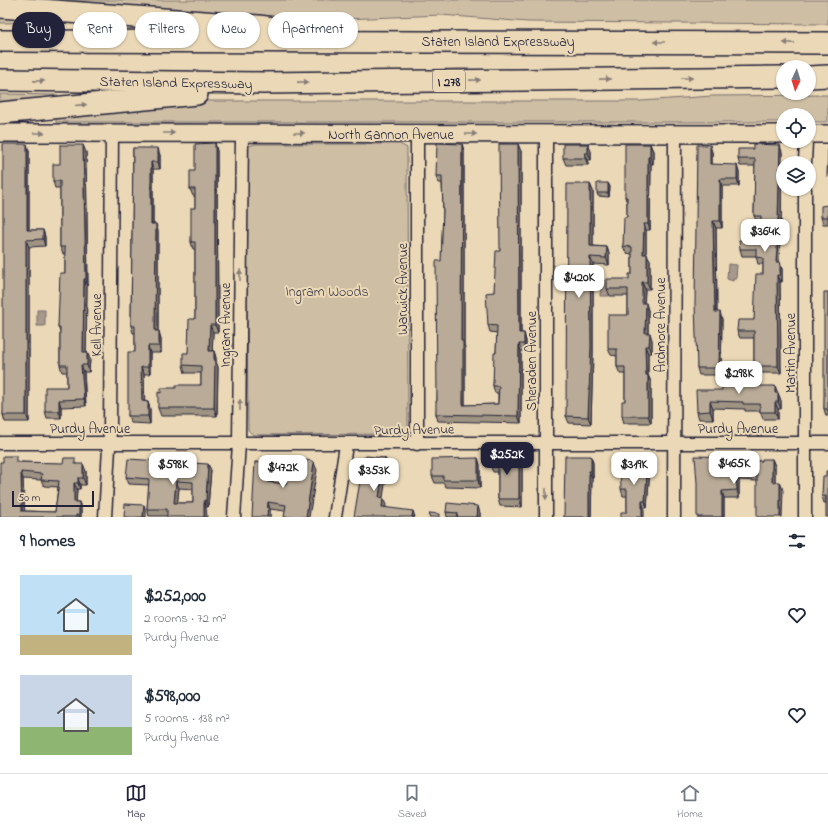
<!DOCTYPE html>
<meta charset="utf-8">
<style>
:root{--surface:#fff;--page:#f2f2f3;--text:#1f2937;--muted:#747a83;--line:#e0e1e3;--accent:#22223b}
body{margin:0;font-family:"Indie Flower",sans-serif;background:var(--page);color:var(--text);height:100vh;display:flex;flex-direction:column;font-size:15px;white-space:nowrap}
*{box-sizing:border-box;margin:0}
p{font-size:13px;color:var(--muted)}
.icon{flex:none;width:22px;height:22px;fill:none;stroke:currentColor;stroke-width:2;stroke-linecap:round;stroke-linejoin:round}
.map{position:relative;height:517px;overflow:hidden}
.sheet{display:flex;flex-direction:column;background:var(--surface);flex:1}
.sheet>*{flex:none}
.banner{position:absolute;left:12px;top:12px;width:400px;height:36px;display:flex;gap:8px}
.needle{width:26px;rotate:184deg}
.buttons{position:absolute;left:776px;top:60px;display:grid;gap:8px}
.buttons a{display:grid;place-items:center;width:40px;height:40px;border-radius:50%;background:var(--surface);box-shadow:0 1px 3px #0004;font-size:20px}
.scale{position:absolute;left:12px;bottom:10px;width:82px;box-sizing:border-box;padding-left:4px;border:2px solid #22223b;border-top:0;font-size:11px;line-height:14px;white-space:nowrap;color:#22223b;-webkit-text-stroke:3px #ebd8b6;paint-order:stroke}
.price{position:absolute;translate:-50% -34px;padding:0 9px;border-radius:8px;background:#fff;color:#222;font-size:13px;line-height:26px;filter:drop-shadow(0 1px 2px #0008)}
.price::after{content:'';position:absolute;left:50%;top:24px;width:12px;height:9px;margin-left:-6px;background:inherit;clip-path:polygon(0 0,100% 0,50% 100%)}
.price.active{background:var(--accent);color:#fff}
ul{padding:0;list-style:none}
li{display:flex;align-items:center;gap:12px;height:100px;padding:0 20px}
li span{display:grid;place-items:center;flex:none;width:112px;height:80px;border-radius:0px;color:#555}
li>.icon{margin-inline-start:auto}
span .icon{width:48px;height:48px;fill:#fffc;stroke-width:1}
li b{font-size:17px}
h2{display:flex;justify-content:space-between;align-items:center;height:48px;padding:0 20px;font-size:17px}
.pill{padding:0 14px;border-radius:18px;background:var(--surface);box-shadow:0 1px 3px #0004;font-size:14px;line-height:36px}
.pill.active{background:var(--accent);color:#fff}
.tabs{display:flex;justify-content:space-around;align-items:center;height:56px;border-top:1px solid var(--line);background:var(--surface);font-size:11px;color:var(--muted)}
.tabs a{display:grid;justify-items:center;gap:2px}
.tabs .active{color:var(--accent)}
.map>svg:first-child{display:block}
</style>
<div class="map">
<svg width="828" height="517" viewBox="0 0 828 517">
<rect width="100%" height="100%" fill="#ebd8b6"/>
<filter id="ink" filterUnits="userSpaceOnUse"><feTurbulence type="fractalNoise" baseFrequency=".025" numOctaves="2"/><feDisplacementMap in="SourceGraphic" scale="8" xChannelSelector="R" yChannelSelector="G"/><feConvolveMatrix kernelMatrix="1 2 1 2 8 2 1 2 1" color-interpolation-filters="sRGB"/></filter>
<g filter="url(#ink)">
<path fill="#cebea4" stroke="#787070" d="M19,0H828V24L528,22L441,15L297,21Z
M0,11L69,22L0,23Z
M0,94L58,95L57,100L0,107Z
M828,95V122H809V115H783V122H56L55,114L178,101H641L712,96Z
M255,144H400L407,148L408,429L403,434L253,435L248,430L246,155L249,146Z"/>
<path fill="#a7998c" stroke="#72696c" d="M728,264L737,265L736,279H733V281L727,279Z
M601,280H609V296H600Z
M37,310H45V326H37Z"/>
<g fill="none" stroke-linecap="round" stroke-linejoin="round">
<g stroke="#22223b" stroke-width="15">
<path id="street" d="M805,163L806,141
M0,443H828
M417,444V133
M105,517L110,431L112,133
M234,517L239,444L242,133
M335,517L346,445
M546,517V134
M674,517L675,134
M805,517V189"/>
</g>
<g stroke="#22223b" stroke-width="20">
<path id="secondary" d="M0,133L783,134
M809,134H828"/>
</g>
<g stroke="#22223b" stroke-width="24">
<path id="highway" d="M0,7L258,26L291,30
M0,41L828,43
M809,77L828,76
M0,80L264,83L783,77
M0,113L197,94"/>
</g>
<use href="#street" stroke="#ebd8b6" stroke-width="12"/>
<use href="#secondary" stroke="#ebd8b6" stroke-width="17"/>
<use href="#highway" stroke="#ebd8b6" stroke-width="21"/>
</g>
<path fill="#9f9382" stroke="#22223b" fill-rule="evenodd" d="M215,143L217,151L218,332H213L212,351H214L216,358V362L218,367L217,416H161L158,408L161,393L176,388L201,385V373H185L183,365L188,353L195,319V249H193L191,242L195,208V196H193L190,189L195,171Z
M462,144L464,151V344L465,348V405L498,404V393H495L493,386L496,353L497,333L490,332L488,325L494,292L500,251L521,151V333H524L526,341V351H521V423L438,421L436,414L437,401L443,211L442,183H438L436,176Z
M650,144L653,151V164H651L650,230H646V254L650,260V289H645L644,303L648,310V333L652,340V353H648V375L651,382V423H624L622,416L625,401V374H620L617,367V356L611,355L608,349L628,315V296H610L607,289L629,279L632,274V254L626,253L623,246L627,217V203L625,197Z
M133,148L160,155V169H153V224H156L158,231V331L161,339V353H150V374H144V401L148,402L150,409V424L131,423L128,416L135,352V333H133L131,326Z
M29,151V230H43L45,237V246L29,247V422H5L3,415Z
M591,151V160H588V165H566L563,158Z
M86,152L88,286H87L86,352H87L90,359L89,372H84L86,406L61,407V418H47L45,411L67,387V372H62L60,365V332L58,327L65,273V254H63L60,247V188H55L53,181L60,164Z
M712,152V164L739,172V186H722V228H716L717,312L722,319L721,375H699L697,368Z
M782,152L781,221L784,228L783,241H780L779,262L782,269V282H780L781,373H757L754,366V338H740L737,331L754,320L763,274V264H758L756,256H742L740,249L761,240V222H757L754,216L755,166H740L738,159Z
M608,183L610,187L609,197L598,196L597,193Z
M590,184L593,191V246L607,247L609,254V265L593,264V353L591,424L569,423L566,416Z
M828,205V224H823L821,217Z
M828,292V416H826L824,409Z
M754,376L757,383V386L778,393L781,401V409H778V419H763L760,411H745V409L713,408V419H699L697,412L722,390L744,381Z
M591,456L593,463V478H592L591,517H564Z
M733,457L735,461H762L772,459L775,466V482L783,490L757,481L739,480V498H724V517H697Z
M478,458L480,465V488L446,487L444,483H435L432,476Z
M648,461L650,468L647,508H644L627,512V496H623L621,489Z
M18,462L77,464L86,471V485H80V489H77L76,502H79L81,508V517H0ZM23,479L41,480L44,486L58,487L55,512L24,511Z
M255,462L269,463L272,470L271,482L286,484L317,470L285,511L270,509V517Z
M522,462V507L500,506L498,499V472H493L490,465Z
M211,470L208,507H206L167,516H149L147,509L149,485L129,484L126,477ZM179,488L193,489V503H177Z
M826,476V503H824L822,496Z
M446,512L480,513V517H447Z"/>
<path fill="#82786a" stroke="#22223b" d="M215,143L217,151L218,332L215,325Z
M27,144L29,151V238L27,230Z
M462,144L464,151V344L465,348V412L463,405L461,341Z
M518,144L521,151V341L519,333Z
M588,144L591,151V160L588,153Z
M650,144L653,151V164L650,157Z
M83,145L86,152L88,286L86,279Z
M710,145L712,152V171L710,164Z
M780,145L782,152L781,228L778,221Z
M158,148L160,155V169L158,162Z
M585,153L588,160V165L585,158Z
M648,157L651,164L650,230L648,224Z
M151,162L153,169V231L151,224Z
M737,165L739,172V186L737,179Z
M720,179L722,186V228L720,221Z
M608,183L610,187L609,197L608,193Z
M590,184L593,191V253L590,246Z
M713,221L716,228L717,319L715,312Z
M781,221L784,228L783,241L781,234Z
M156,224L158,231V339L155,331Z
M644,224L646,230V260L643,254Z
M43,230L45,237V246L43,239Z
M778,234L780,241L779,268L776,262Z
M26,240L29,247V422L26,415Z
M607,247L609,254V265L606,258Z
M647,254L650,260V289L647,282Z
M590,257L593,264V353L591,424L588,417Z
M780,262L782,269V282L780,275Z
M777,275L780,282L781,373L778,366Z
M84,279L87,286L86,359L83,352Z
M642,282L645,289L644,310L642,303Z
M646,303L648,310V340L645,333Z
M720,312L722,319L721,375L719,368Z
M210,325L213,332L212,358L209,351Z
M159,331L161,339V353L159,346Z
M524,333L526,341V351L524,344Z
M650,333L652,340V353L649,346Z
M519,344L521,351V423L518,416Z
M148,346L150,353V374L148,367Z
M645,346L648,353V382L646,375Z
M214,351L216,358V362L218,367L217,416L214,408Z
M87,352L90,359L89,372L87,365Z
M81,365L84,372L86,406L84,399Z
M141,367L144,374L145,409L142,401Z
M648,375L651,382V423L648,416Z
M754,376L757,383V393L754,386Z
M775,386L778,393V401L775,393Z
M778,393L781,401V409L778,402Z
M59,400L61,407V418L59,411Z
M710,401L713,408V419L710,411Z
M148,402L150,409V424L148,416Z
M775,402L778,409V419L775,412Z
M519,455L522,462V507L519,499Z
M591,456L593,463V478L591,471Z
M385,458L388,465L382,504L379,497Z
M478,458L480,465V488L478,480Z
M772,459L775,466V490L772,482Z
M648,461L650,468L647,508L645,501Z
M269,463L272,470L270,489L268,482Z
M314,463L317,470L309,517H306Z
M83,464L86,471V485L83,478Z
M208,464L211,470L208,507L206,501Z
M589,471L592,478L591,517H589Z
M21,472L23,479L25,517L22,511Z
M736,473L739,480V498L737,490Z
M78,478L80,485V489L78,483Z
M176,481L179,488L177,510L174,503Z
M780,482L783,490L782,517H780Z
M74,483L77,489L76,508L74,502Z
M722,491L724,498V517H722Z
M383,498L386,505L385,514L382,507Z
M204,500L206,507L207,517H204Z
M642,501L644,508V517H642Z
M79,502L81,508V517H80L79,515Z
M268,502L270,509V517H267Z
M144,505L146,512V517H143Z
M478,506L480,513V517H477Z
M413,511L415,517H412Z"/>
<path fill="#b9ab97" stroke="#22223b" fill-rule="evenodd" d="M215,143V325H210L209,351H214V359L215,360L214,408H158V392L161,393V388H176V385H201V366L183,365V353H188L189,319H195V242H191V208H195V189H190V171H195V144Z
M437,143L462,144L461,341H463V405L498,404L499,386H493L494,353H496L497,326L488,325L486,293L494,292L496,251H500L499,144H518L519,333H524V344H519L518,416L436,414V401H437L436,261H441L443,211L442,176H436Z
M3,144H27V230H43V239L26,240V415H3Z
M563,144H588V153H585V158H563Z
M625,144H650V157H648V224H644L643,254H647V282H642V303H646L645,333H650L649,346H645L646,375H648V416H622V401H625V367H617V349H608V315H628V289H607V279H629V274H632V247L623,246L624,217H627V197H625Z
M753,144L780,145L778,221H781V234H778L776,262H780V275H777L778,366H754V331H737L738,320H754L756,274H763V258L756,257V249H740L739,240H761V216H754L755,159H738V149H753Z
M828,144V177H827Z
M60,145H83L86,279H84L83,352H87V365H81L84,399L59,400V411H45V387H67V365H60V327H58L60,273H65V247H60V181H53V164H60Z
M697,145H710V164L737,165V179H720V221H713L715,312H720L719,368H697L695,304Z
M133,148H158V162H151V224H156L155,331H159V346H148V367H141L142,401L148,402V416H128V352H135V326H131Z
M597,183H608V193H597Z
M567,184H590V246L607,247L606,258L590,257L591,346L588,417L566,416Z
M828,205V217H821V206Z
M824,292H828V409H824Z
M744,376H754V386H775V393H778V402H775V412H760V404H743V402L710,401V411L697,412L696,390H722V381H744Z
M519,455V499H498V465H490V456Z
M3,456H16V462L63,463L64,458H75V464H83V478H78V483H74V502H79V515H76V517H0V462H3ZM21,472L42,474L41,480L59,481L55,512L22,511Z
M366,456L385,458L379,497L383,498L382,507L413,511L412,517H415H354L364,457L366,458Z
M565,456H591V471H589V517H564Z
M695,456L733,457V460L762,461V459H772V482H780V517H757V474L736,473L737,490L722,491V517H697V483Z
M290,458L312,461L314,463L306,517H284L286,505L268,502L267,517H252L255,462L269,463L268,482L286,484Z
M478,458V480H443V476H432V459Z
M128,459L208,464L206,501L204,500V517H167V509H147L149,479L126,477ZM176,481L193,482V503H174Z
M620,461H648L645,501H642V517H621V512H627V489H621Z
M826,471H828V517H826V496H822L823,476H826Z
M447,503L478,506L477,517H457L458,513L446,512Z
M125,504L144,505L143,517H124Z
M430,513L439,514V517H429Z"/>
<defs><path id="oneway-solid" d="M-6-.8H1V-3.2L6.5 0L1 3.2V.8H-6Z"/></defs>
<g fill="#867d78">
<use href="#oneway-solid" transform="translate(659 42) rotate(-180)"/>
<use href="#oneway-solid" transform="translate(789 43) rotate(-179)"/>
<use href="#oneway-solid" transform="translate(687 78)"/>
<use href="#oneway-solid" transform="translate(605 79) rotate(-1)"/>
<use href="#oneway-solid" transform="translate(475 80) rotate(-1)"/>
<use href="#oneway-solid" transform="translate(39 81) rotate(1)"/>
<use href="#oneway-solid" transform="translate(303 82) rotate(-1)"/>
<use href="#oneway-solid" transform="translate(81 105) rotate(-5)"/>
<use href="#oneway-solid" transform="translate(39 133)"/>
<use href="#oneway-solid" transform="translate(169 133)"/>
<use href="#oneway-solid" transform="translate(299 133)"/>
<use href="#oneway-solid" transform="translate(471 134)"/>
<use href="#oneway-solid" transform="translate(240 275) rotate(-90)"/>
<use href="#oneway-solid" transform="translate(240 405) rotate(-90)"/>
<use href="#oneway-solid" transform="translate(546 494) rotate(90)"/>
</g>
</g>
<g text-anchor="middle" stroke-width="4" stroke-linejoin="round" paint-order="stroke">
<rect fill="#ebd8b6" stroke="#5e5960" stroke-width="1" x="433" y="70" width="32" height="22" rx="3"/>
<g font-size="13" font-weight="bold" fill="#22223b">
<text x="449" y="86">I 278</text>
</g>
<g font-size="14" fill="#22223b" stroke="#ebd8b6">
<text x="498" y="46">Staten Island Expressway</text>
<text transform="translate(176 82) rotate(1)" y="5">Staten Island Expressway</text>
<text x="391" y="139">North Gannon Avenue</text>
<text transform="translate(402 289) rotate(-90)" y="5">Warwick Avenue</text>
<text transform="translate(96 325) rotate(-90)" y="5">Kell Avenue</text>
<text transform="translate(225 325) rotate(-90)" y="5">Ingram Avenue</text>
<text transform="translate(660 325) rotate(-90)" y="5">Ardmore Avenue</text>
<text transform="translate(790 353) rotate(-90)" y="5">Martin Avenue</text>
<text transform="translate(531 361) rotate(-90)" y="5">Sheraden Avenue</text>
<text x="90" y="433">Purdy Avenue</text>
<text x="738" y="433">Purdy Avenue</text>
<text transform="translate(414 429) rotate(-1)" y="5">Purdy Avenue</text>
</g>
<g font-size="14" fill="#444150" stroke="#ebd8b6">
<text x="327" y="296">Ingram Woods</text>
</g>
</g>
</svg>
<div class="buttons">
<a><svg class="needle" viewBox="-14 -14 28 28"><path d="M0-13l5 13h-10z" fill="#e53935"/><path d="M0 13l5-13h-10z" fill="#747a83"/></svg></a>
<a><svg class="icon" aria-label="locate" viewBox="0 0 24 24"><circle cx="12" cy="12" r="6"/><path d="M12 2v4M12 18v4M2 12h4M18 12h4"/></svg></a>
<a><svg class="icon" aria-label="layers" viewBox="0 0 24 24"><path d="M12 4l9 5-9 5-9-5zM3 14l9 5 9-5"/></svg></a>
</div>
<div class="scale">50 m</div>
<b class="price" style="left:765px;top:253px">$364K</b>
<b class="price" style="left:579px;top:299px">$420K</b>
<b class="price" style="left:739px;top:395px">$298K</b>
<b class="price active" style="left:507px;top:476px">$252K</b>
<b class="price" style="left:734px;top:485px">$465K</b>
<b class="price" style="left:173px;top:486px">$598K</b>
<b class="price" style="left:634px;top:486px">$319K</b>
<b class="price" style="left:283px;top:489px">$472K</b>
<b class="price" style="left:374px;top:492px">$353K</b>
<div class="banner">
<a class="pill active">Buy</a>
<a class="pill">Rent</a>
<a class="pill">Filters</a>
<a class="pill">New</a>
<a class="pill">Apartment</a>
</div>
</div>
<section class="sheet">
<h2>9 homes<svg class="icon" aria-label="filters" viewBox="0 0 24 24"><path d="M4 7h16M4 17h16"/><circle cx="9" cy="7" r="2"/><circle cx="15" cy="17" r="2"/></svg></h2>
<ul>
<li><span style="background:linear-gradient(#bfe0f5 75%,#c2b280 0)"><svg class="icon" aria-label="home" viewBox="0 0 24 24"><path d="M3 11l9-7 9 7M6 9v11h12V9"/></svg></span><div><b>$252,000</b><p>2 rooms · 72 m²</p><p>Purdy Avenue</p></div><svg class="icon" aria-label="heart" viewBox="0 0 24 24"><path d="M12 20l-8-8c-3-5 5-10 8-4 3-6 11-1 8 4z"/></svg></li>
<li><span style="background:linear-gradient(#c9d6e8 65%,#8fb573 0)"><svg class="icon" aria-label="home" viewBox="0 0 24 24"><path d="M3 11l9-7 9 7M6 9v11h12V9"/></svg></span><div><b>$598,000</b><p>5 rooms · 138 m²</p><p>Purdy Avenue</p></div><svg class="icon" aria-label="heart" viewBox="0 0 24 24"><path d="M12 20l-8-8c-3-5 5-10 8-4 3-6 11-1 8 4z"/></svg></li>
</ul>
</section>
<nav class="tabs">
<a class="active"><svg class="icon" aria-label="map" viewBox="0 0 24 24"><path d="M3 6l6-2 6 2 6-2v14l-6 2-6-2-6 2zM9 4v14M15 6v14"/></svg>Map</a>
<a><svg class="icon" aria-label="saved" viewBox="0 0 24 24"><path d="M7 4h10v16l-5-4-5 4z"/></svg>Saved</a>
<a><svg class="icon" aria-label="home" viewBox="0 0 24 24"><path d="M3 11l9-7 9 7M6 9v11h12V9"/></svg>Home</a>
</nav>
